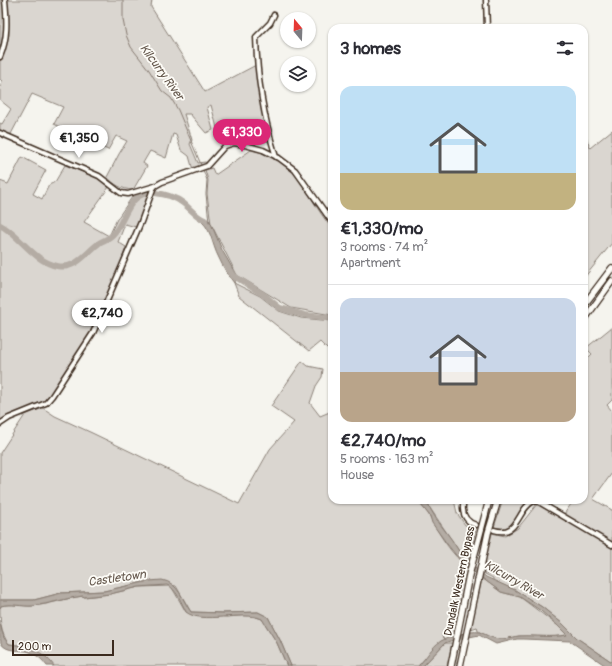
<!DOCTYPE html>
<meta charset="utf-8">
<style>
:root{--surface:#fff;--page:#f2f2f3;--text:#2b2b33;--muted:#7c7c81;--line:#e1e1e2;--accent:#db2777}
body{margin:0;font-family:Pangolin,sans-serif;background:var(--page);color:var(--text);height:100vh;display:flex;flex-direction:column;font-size:15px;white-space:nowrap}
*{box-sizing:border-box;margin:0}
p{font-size:13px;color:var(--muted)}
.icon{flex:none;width:22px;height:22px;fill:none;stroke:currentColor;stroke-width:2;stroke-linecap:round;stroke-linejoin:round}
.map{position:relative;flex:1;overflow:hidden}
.drawer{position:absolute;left:328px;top:24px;width:260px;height:480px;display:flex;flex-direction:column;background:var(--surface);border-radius:12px;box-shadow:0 1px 3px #0004}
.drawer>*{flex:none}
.needle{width:26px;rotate:341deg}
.controls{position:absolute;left:280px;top:12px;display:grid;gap:8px}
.controls a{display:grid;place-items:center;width:36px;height:36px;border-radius:50%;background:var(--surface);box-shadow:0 1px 3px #0004;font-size:20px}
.scale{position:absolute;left:12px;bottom:10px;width:102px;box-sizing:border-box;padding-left:4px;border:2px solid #3b2a1e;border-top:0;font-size:11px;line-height:14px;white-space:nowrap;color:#3b2a1e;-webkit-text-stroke:3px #fdfcf7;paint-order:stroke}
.price{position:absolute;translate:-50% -34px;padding:0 9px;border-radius:14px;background:#fff;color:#222;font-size:13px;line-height:26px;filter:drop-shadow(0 1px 2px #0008)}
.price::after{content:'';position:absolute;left:50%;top:24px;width:12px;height:9px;margin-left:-6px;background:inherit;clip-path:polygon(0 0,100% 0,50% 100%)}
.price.selected{background:var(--accent);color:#fff}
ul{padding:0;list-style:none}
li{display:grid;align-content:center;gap:8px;height:212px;padding:0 12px}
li+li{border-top:1px solid var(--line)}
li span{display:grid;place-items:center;height:124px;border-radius:12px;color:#555}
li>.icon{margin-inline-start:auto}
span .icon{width:72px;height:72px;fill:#fffc;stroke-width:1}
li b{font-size:17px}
h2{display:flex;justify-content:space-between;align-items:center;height:48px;padding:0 12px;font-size:17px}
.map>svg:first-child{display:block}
</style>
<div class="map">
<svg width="612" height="666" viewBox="0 0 612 666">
<rect width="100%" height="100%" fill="#f5f4ee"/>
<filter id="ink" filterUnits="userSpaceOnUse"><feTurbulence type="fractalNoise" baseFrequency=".025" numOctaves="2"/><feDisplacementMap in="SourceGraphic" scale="8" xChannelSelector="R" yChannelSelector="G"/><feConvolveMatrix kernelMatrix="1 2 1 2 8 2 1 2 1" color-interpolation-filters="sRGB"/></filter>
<g filter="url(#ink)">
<path fill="#dad6d0" stroke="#8a8077" d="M0,0H4L6,30L0,54Z
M7,0H152L151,7L205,92L256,65L266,129L270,141H256L255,146L232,142L223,126L217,128L211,105L207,107L213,130L206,133L190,114H184L192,140L190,144L198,163L205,162L207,163L193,170L189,156L181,150L176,135L173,134L166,158L150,151L143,163L147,166L133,190C121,189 115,185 107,177L119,154L127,141L116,136L108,150L54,124L63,107L32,94L10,136L0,132V123L2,124L11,109L0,100V89L2,81L0,79V61L9,35Z
M612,130V243L584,278V132L590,148Z
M251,150C259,152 268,154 275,158C301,171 313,207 332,228V315L291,308L237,275L211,224L207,194L208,180L205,170L212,168L215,175Z
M22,157L46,170L33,194L42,199L49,185L55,182L65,165L101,179L109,187L84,222L109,236L117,219L134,194L151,189L149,197L136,227L125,224L118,242L126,247L115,280L93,330L49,398C33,408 15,411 0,422V181L8,184Z
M234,283L260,296L279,311L301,318L332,321V346L327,349L320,342L309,351L239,296Z
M612,327V400L607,405L612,411V473L593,499L612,510V543L564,514L574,500H584V362L592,354L586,348Z
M302,361L308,366L323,369L322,377L316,386L310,403L320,416L332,411V500H417C421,506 427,511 430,517C438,533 453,557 468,567L454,634L443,631L442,637L445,640L440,642L418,666H291L280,640L268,617L258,612L223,613L191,612L176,586L149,581L104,591L61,593L34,600H0V453L25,415L43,408L55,416L92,433L239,504L270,449L294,422L271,406Z
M425,500H454L457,513L465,525L476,528L468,563C462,557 458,549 453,542C444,528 434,515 425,500Z
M503,500H527V504L512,525L505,529L494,527Z
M537,504L612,547V662L577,638L563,624L542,607L515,590L493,581V578L483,573L492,533L505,536L518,528Z
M482,578L501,592L520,597L557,625L567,635L551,637L519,636L504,639H492L478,631L477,627L471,629Z
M171,586L186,612L227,617L250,615L262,619L277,643L287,666H54L25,646L9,644C0,633 0,619 0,606C11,603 21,606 31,606C49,605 66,598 83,596L84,597L110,594L139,587Z
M445,643H452L447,666H423Z"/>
<path fill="#b4aca4" stroke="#84786e" d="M199,215L210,221L222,250L238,278L234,283C228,275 223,267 219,258C211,243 212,227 197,218Z
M417,500H425L437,520L452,540L464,559L486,577L515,590L542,607L563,624L577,638L612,662V666H606L570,641L524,639H517L496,644L479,635L450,641L445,643L423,666H418C426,659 431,647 441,641C448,637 471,630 479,632C488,635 491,639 502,639C508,639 514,636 520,636C536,635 551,638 567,635L557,625L541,611L520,597L501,592L463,564L447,544L432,523L430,516Z
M162,580C179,583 182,600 191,612L223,613L258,612L268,617L280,640L291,666H287L277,643L262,619C242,610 202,625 186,612C182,604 176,588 167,585L139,587L110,594L84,597L83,596C66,598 50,604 33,606C22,607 11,603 1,606L0,608V600H34L61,593L104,591L149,581Z
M0,624L4,638L9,644C27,646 43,650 54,666H47C43,660 37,655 30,652C22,649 6,653 1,643C0,638 0,629 0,624Z"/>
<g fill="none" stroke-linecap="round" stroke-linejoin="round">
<path stroke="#84786e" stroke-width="1" d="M123,0V20L126,35L131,47L149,70L162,91L171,98L178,110L202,167
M203,170L207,180L206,194L209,222"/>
<path stroke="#b4aca4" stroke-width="6" d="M0,225C20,235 33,261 57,266C75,270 85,254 98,244C104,239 108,241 115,232C127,217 129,190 155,193C166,194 175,197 183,203C191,209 196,217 205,220
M232,273L234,276L264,295L280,308L304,315L332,318"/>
<g stroke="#3b2a1e" stroke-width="7">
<path id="minor" d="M486,0L487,28
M274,15L270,23L256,37C257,77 264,119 276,157
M0,57C8,38 7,20 5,0
M0,133L99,176L121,193L128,194L155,186
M0,424L9,418L46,403L52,396L93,333L141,222L153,189L155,186L162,182L207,166L225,146L234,143L245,145L263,150L279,158L295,170L332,222
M464,500C461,511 464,521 476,525
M494,530C519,538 517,508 534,501L539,502L612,545"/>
</g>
<g stroke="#3b2a1e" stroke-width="8">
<path id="highway" d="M584,305L612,268
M584,320L612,281
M451,666L469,575L489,500
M460,666L488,533L498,500"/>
</g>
<use href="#minor" stroke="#fdfcf7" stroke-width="4"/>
<use href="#highway" stroke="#fdfcf7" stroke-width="5.5"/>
</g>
</g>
<g text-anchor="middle" stroke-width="3.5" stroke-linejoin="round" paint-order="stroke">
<g font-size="11" fill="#3b2a1e" stroke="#fdfcf7">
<text transform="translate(459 581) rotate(-78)" y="4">Dundalk Western Bypass</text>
</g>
<g font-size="12" font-style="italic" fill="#65584d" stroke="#fdfcf7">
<text transform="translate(162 72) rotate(54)" y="4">Kilcurry River</text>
<text transform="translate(117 578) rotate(-8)" y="4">Castletown</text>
<text transform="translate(514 580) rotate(30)" y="4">Kilcurry River</text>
</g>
</g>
</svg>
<div class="controls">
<a><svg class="needle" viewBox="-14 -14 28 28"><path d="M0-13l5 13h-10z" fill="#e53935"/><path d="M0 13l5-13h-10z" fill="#7c7c81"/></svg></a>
<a><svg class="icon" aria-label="layers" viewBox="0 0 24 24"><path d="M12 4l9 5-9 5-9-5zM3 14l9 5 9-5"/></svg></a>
</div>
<div class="scale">200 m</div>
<b class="price selected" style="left:242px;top:153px">€1,330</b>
<b class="price" style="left:79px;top:159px">€1,350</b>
<b class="price" style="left:102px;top:334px">€2,740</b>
<section class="drawer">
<h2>3 homes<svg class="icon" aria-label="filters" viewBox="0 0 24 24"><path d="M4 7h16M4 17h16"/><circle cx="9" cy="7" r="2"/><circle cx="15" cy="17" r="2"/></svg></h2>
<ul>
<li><span style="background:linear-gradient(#bfe0f5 70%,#c2b280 0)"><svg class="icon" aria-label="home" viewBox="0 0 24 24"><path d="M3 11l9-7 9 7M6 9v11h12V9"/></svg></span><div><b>€1,330/mo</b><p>3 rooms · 74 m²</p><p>Apartment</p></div></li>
<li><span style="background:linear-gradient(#c9d6e8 60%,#b9a48a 0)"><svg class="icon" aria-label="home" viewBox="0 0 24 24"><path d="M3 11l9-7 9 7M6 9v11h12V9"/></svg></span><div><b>€2,740/mo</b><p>5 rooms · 163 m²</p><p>House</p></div></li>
</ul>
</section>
</div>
